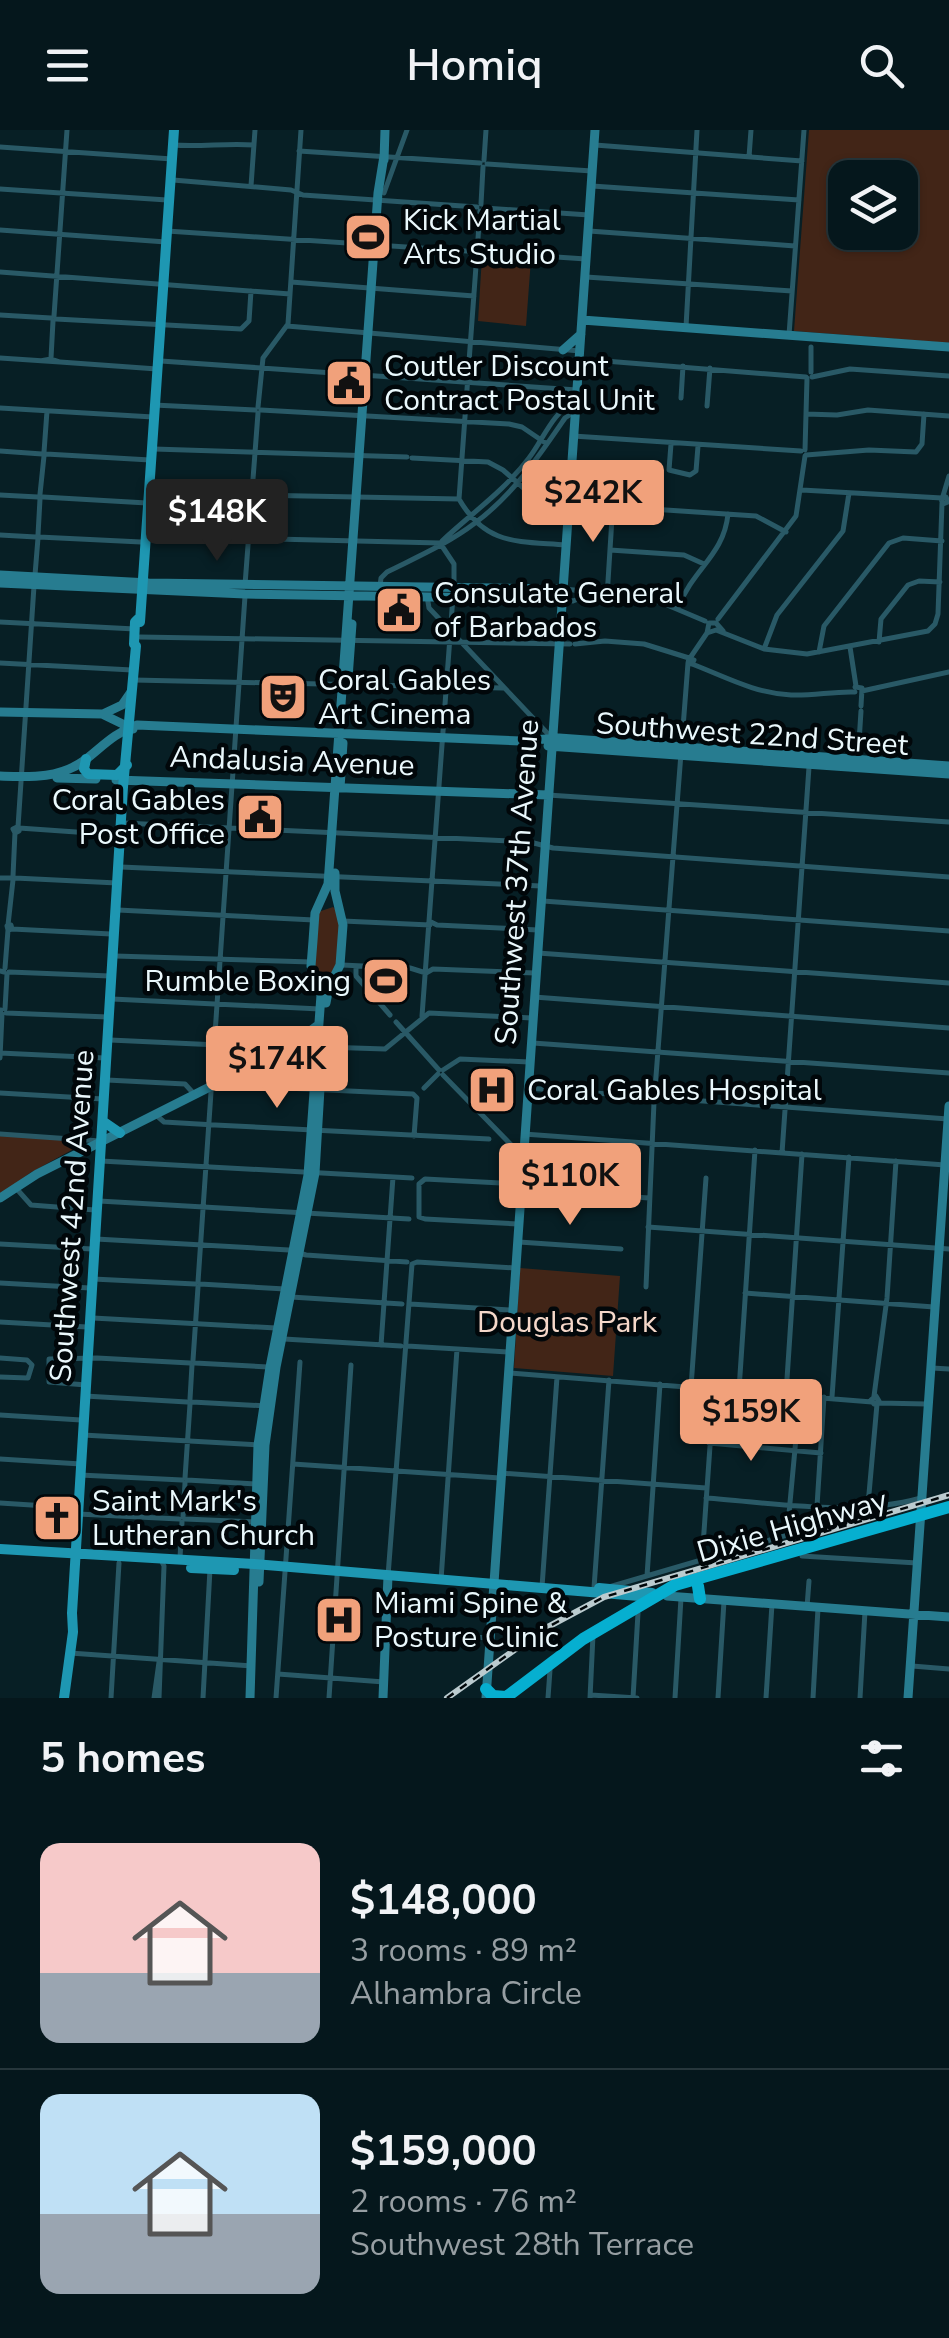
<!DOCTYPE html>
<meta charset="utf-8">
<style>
:root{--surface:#05171c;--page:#0e2025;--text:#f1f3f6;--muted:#979fa3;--line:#26363b;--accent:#f1a17b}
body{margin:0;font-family:"Nunito Sans",sans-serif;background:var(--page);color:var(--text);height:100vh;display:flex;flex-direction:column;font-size:38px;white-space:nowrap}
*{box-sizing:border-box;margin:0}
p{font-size:32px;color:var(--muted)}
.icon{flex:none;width:55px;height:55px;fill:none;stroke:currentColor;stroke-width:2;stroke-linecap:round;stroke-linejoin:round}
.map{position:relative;height:1568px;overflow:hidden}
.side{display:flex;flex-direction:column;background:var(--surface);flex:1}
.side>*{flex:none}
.controls{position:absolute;left:828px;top:30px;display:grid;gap:20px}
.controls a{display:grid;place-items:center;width:90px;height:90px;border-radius:20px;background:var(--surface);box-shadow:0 2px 8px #0004,0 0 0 2px var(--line);font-size:50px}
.price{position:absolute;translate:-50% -85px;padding:0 22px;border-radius:10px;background:var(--accent);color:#111;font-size:32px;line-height:65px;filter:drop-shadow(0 2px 5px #0008)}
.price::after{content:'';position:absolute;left:50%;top:60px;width:30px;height:22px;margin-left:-15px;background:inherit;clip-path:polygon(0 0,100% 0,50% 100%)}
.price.selected{background:#222;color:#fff}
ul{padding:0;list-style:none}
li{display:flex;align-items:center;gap:30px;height:250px;padding:0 40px}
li+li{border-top:2px solid var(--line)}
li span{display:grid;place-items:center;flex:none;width:280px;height:200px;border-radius:20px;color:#555}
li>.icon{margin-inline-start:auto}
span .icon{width:120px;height:120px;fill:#fffc;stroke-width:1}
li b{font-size:42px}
h2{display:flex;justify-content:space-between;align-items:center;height:120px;padding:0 40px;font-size:42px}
header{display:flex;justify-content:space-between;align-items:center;height:130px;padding:0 40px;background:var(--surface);font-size:45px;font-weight:600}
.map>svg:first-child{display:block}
</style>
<header><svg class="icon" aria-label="menu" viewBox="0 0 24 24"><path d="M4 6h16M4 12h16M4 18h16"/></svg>Homiq<svg class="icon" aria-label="search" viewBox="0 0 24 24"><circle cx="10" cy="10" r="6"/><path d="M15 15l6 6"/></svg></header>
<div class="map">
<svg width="949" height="1568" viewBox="0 0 949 1568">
<rect width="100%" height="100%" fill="#071f25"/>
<path fill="#422517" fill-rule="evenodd" d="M809,0H949V213L794,201ZM845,48H900V102H845Z
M482,126L531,129L526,196L478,191Z
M333,777L341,784L338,836L333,843L325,845L314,837L318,782Z
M0,1006L69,1009L75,1010L79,1016L30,1043L0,1065Z
M520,1138L620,1146L613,1246L514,1238Z"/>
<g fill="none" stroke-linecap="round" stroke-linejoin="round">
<path stroke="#294045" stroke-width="5" stroke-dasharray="5 2.5" stroke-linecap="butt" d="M384,837L410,838"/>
<path stroke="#295966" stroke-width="5" d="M173,15C201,17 226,13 254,15
M595,15L802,31
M0,17L172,29
M299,21L480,33
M749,27L751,0
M484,30L486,0
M487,34L592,41
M173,50L291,60L303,65L477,77
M251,56L255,0
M592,56L799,70
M0,59L167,70
M384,63L407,0
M481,74L483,37
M484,78L589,85
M0,100L166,112
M167,101L586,129
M589,101L795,116
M0,142L290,164
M586,147L792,161
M291,152L474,166
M0,185L51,188
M54,186L67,0
M56,189L241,199L249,191L251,161
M287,196L580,221
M686,197L697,0
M789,205L804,0
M811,217V242
M0,228L60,232L51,229L40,231
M51,228L53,191
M580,229L806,247
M161,231L577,260
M60,232L157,239
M812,247L850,239L949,246
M681,268L683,236
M154,275L255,280
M707,276L710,238
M258,277L263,228L288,194L301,0
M0,278L153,287
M261,280L509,294L522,297L547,314
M806,284L837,285L868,280L949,286
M573,306L801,321
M671,314L669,340L690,345L696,341L698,316
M154,319L407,327
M805,320L807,248
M0,321L42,324
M44,322L47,281
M46,324L150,330
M806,325L869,320L916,322L922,314L924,284
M412,328L488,332L503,340L536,369L569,374
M802,360L942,368
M148,363L459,369
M40,364L44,326
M0,365L38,367
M943,366L949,346
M43,367L147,373
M946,367L948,372L943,374L941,369Z
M459,369L480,81
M459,369C486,416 518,411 566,415
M0,405L36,407
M38,405L40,369
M148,406L440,413
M39,407L141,412
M442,411C472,383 504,361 529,328C543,310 553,281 574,273
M440,413L454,434V455
M610,420L684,425L704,434
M35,445L38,408
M245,455L258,283
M380,456L381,448L387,442C417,427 449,413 475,393C513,365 539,326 565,288L574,282
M563,459L574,460L586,466L660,472L705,491
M427,466L429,478L550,606
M607,467L612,388L621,377L756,386L786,402
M562,469L573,471L586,466
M679,476C693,439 724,425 728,384
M718,489L796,386L805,326
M0,492L135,499
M707,503L716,500L764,519L807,524L928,501L935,494L938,484L942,373
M140,507L570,514
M879,512L881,489L908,455L919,451L940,452
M575,514L605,511L644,514L689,528
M850,517L856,556
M764,519L777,485L843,401L849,363
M819,522L824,496L889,413L903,408L942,411
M690,528L707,503L709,493H716L723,501
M0,533L132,540
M692,534L688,533L689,528L694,530L692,534C726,547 754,563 791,565C813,566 834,561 855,562
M134,550L503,558
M855,557L862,558L861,576
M862,561L949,542
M858,628L861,581
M548,665L949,692
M123,693L530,712L553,718L949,747
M17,697L19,701L15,703L13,699Z
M18,697L34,456
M19,698L119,705
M121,737L541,756
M13,746L15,702
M0,748H11
M15,748L117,753
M543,771L949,801
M118,780L314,790
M343,791L430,795
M431,792L437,795L538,800
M8,795L13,750
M12,799L8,800L7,796L11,795L12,799L111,804
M538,823L949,853
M115,826L311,832
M342,835L384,837
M356,836V846L369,861
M5,838L8,800
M410,838L426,843L433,839L535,843
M0,841L4,842
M9,842L110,846
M371,863L390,885
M534,867L949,898
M112,869L320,879
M5,879L7,844
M0,880H1
M6,883L108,887
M422,886L453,466
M396,892L439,940
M110,910L284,918
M533,913L949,943
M324,917L385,919L429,883L532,888
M0,923L105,928
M0,928L2,884
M443,940L460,929L529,932
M443,945L523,1027
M107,950L185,954L195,965
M220,955L413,964L417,968L414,1006
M424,958L438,944
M527,958L948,989
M0,963L103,969
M156,985L164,992L215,995L489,1009
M0,1004L100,1011
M524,1004L945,1035
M782,1023L809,637
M101,1031L412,1048
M15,1057L31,1075L95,1080
M522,1059L649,1068
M99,1071L409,1089
M518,1094L425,1089L419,1087V1054L425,1049L520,1054
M648,1097L949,1119
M96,1109L289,1120L306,1125L407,1132
M519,1112L621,1119
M0,1114L92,1119
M93,1149L195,1154
M198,1152L245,466
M0,1153L90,1158
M200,1154L285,1159
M646,1157L654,972L688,533
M745,1163L934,1177
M291,1167L402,1174
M410,1174L512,1180
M93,1188L276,1198
M0,1192L87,1197
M284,1209L401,1216
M381,1215L393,1047
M407,1216L508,1222
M0,1228L27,1230L32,1235L28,1248L0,1247
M193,1230L198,1157
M195,1233L268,1237
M932,1238L949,1239
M510,1243L872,1272
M86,1255L49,1252V1229L97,1228L190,1233
M691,1257L706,1048
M739,1260L755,1020
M786,1264L802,1024
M85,1266L187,1272
M874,1266L887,1168L896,1031
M876,1266L879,1271L874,1274L871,1270Z
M832,1267L849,1027
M190,1269L192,1235
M192,1272L267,1276
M879,1273L927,1274
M0,1285L81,1290
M83,1305L260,1315
M709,1313L821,1323
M0,1329L81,1334
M293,1334L500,1348
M500,1343L706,1358
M80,1345L182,1350
M185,1348L190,1274
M187,1350L258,1354
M706,1368C775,1373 853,1387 921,1368
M0,1373L78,1378
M868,1375L877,1274
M817,1376L824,1267
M78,1384L179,1389
M183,1387L185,1353
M185,1389L257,1392
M802,1426L917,1433
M180,1428L182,1392
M702,1430L714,1259
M388,1446L412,1134L417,1132L515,1138
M647,1446L660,1254
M441,1450L457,1219
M542,1457L557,1247
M609,1457L787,1405L800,1265
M594,1458L609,1250
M807,1477L809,1451
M387,1501L488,1508
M70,1523L252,1536
M912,1536L949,1539
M278,1544L384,1552
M591,1565L637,1568
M111,1568L119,1433
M154,1568L159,1532
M159,1568L164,1436L161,1430
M203,1568L210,1439
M276,1568L300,1232
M329,1568L351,1235
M548,1568L550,1540
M590,1568L593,1505
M633,1568L638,1483
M675,1568L681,1468
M718,1568L724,1471
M766,1568L772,1474
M813,1568L818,1478
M860,1568L865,1481"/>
<path stroke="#277c90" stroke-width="9" d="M384,30L385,0
M582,190L949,217
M563,220L581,204
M0,445L149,453L563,459
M0,453L245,464L562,469
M348,548L352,494
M0,582L102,584L133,599
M105,583L122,575L131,562
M548,616L949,644
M0,646C30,647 59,649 85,630C103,616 114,603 137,595L521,611L559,608L949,636
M57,648L96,649
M116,650L548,665
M340,658L343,613
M326,873L329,857L340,835L343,795L335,761V743
M0,1068L37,1044L287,918L318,895
M259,1452L265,1315L276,1237L315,1043L323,908
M667,1466L949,1487
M250,1568L258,1315L270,1237L308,1045L321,865L311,836L313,811L315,783L328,754L378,63L384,26
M383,1568L388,1446
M486,1568L595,0
M908,1568L949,976"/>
<path stroke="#1e97b2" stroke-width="10" d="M140,492L174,0
M86,629L84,639L88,644L117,645L127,635
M104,992L120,1003
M0,1419L254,1434L651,1467
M191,1438L234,1440
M599,1458L652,1463
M64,1568L73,1502L72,1483L123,657L136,516L134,514L135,492L138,489"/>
<path stroke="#06afd0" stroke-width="12" d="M698,1456L700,1469
M486,1559L493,1566L506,1567
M505,1568L583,1509L675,1455L949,1377"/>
<g stroke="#bbcbcf" stroke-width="6">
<path id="rail" d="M447,1568L544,1499L604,1467L949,1365"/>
</g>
<use href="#rail" stroke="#01070a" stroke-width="2.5" stroke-dasharray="8" stroke-linecap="butt"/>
</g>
<defs>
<g id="stadium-square" transform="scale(2.5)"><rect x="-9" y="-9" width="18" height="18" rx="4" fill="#f1a17b" stroke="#01070a"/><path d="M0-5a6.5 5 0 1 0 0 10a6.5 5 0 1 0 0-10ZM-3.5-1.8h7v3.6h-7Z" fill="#111"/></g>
<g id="civic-square" transform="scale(2.5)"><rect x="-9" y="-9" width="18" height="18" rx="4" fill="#f1a17b" stroke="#01070a"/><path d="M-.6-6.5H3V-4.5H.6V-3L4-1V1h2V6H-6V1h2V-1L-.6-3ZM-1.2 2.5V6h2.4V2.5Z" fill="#111"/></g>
<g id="theatre-square" transform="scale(2.5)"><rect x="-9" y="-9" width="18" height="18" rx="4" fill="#f1a17b" stroke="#01070a"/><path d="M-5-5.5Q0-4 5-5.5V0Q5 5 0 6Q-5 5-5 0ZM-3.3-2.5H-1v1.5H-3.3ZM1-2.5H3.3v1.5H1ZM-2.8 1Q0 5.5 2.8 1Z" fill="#111"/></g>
<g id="hospital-square" transform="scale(2.5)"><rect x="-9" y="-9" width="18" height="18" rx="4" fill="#f1a17b" stroke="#01070a"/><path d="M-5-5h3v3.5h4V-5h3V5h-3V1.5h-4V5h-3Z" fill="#111"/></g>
<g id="church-square" transform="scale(2.5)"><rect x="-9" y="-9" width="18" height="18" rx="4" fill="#f1a17b" stroke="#01070a"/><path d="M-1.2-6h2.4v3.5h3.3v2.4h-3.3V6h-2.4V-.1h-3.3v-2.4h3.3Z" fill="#111"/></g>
</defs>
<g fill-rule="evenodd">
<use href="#stadium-square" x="368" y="107"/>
<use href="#civic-square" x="349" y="253"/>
<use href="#civic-square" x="399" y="480"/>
<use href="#theatre-square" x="283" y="567"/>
<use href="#civic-square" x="260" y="687"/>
<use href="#stadium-square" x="386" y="851"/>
<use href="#hospital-square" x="492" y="960"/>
<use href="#church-square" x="57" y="1388"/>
<use href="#hospital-square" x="339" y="1490"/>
</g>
<g text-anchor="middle" stroke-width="9" stroke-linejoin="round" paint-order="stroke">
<g font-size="30" fill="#eaf8fc" stroke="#01070a" text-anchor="start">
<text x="403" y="100">Kick Martial<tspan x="403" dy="34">Arts Studio</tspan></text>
<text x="384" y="246">Coutler Discount<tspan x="384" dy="34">Contract Postal Unit</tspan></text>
<text x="434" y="473">Consulate General<tspan x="434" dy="34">of Barbados</tspan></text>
<text x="318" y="560">Coral Gables<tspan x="318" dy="34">Art Cinema</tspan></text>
<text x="225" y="680" text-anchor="end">Coral Gables<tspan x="225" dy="34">Post Office</tspan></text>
<text x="351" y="861" text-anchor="end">Rumble Boxing</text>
<text x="527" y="970">Coral Gables Hospital</text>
<text x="92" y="1381">Saint Mark's<tspan x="92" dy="34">Lutheran Church</tspan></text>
<text x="374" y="1483">Miami Spine &amp;<tspan x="374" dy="34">Posture Clinic</tspan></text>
</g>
<g font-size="30" fill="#eaf8fc" stroke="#01070a">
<text transform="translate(752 604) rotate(4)" y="10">Southwest 22nd Street</text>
<text transform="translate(292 631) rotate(2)" y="10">Andalusia Avenue</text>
<text transform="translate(517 752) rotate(-86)" y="10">Southwest 37th Avenue</text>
<text transform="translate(72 1086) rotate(-86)" y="10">Southwest 42nd Avenue</text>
<text transform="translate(792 1396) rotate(-16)" y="10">Dixie Highway</text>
</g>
<g font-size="30" fill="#f5d8ca" stroke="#01070a">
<text x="567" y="1202">Douglas Park</text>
</g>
</g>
</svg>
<div class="controls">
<a><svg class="icon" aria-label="layers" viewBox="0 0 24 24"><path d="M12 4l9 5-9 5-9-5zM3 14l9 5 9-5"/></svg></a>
</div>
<b class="price" style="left:593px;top:415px">$242K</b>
<b class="price selected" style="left:217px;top:434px">$148K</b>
<b class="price" style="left:277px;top:981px">$174K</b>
<b class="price" style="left:570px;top:1098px">$110K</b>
<b class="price" style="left:751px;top:1334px">$159K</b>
</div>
<section class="side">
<h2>5 homes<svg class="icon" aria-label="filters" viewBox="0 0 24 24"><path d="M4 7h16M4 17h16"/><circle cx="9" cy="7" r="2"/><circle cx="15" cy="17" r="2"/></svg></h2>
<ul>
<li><span style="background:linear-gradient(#f6c9c9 65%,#9aa5b1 0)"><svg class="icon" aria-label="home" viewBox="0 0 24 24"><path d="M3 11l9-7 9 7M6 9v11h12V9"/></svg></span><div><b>$148,000</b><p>3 rooms · 89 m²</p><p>Alhambra Circle</p></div></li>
<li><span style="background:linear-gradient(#bfe0f5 60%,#9aa5b1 0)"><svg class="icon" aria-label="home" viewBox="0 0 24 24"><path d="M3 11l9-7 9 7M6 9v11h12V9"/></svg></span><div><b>$159,000</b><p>2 rooms · 76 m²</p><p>Southwest 28th Terrace</p></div></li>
</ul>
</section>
